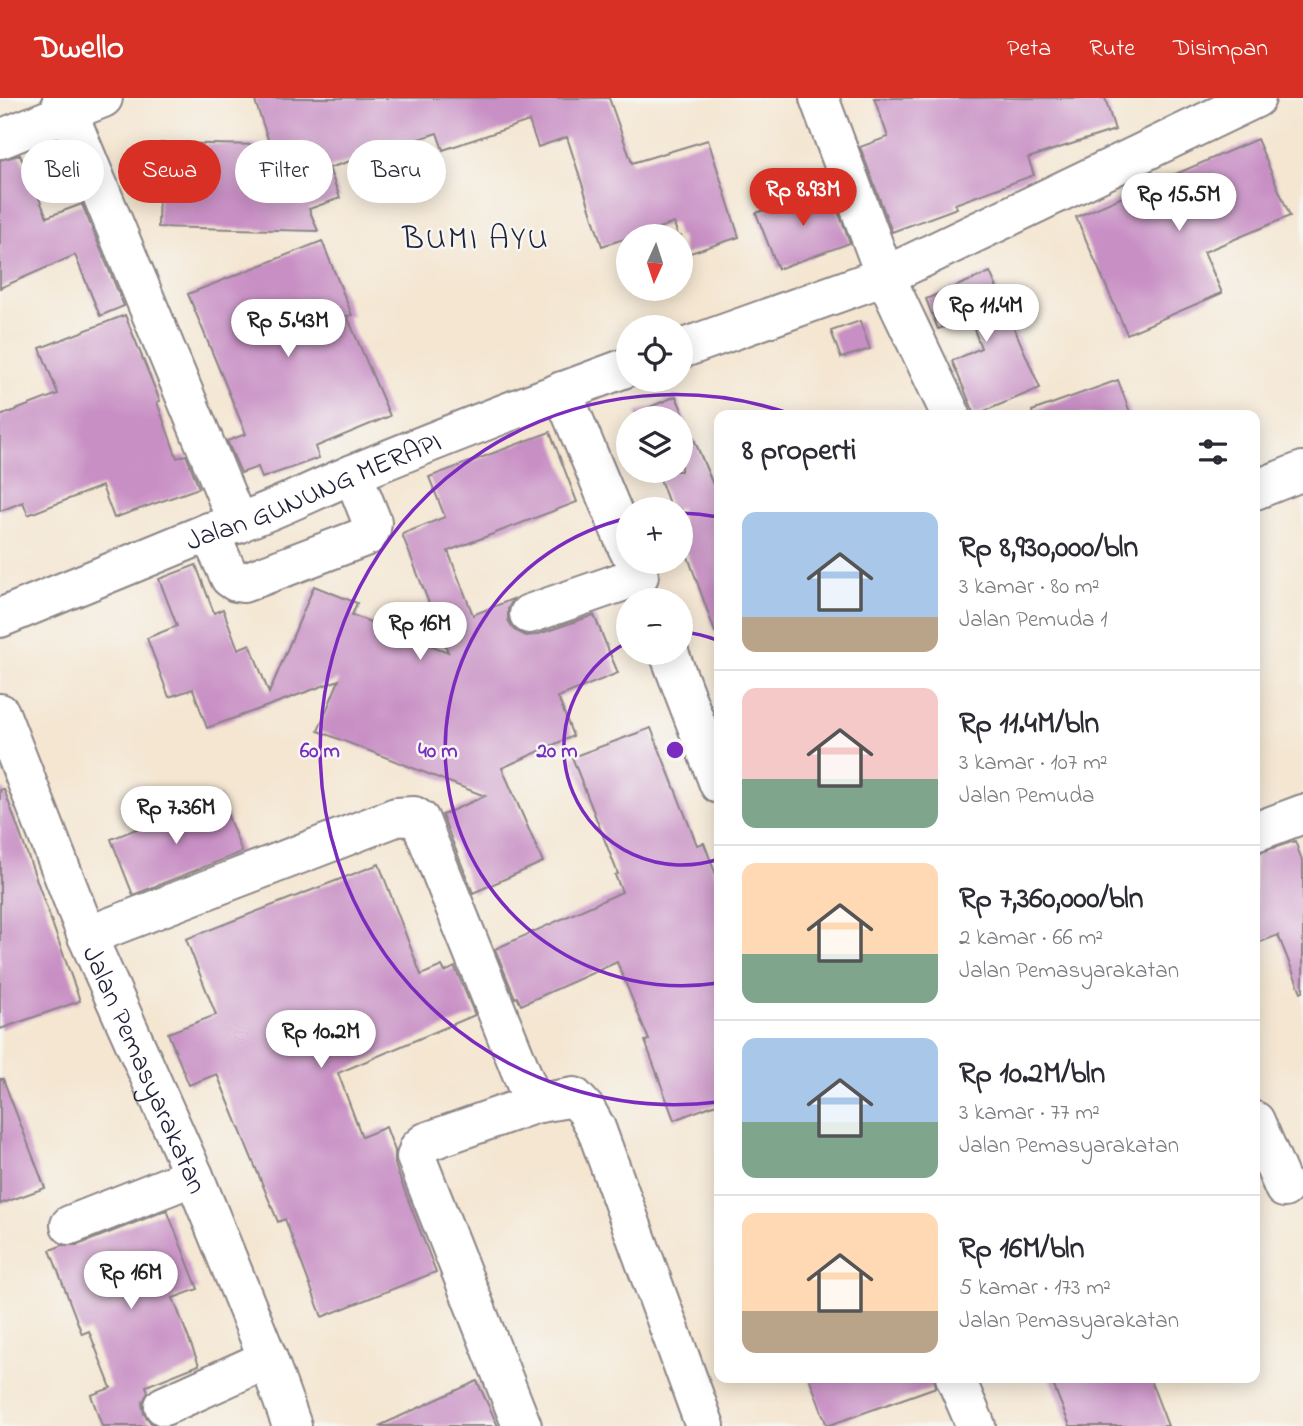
<!DOCTYPE html>
<html lang="id">
<meta charset="utf-8">
<style>
:root{--surface:#fff;--page:#f7f7f7;--text:#2b2b33;--muted:#7c7c81;--line:#e1e1e2;--accent:#d93025}
body{margin:0;font-family:"Indie Flower",sans-serif;background:var(--page);color:var(--text);height:100vh;display:flex;flex-direction:column;font-size:26px;white-space:nowrap}
*{box-sizing:border-box;margin:0}
p{font-size:23px;color:var(--muted)}
.icon{flex:none;width:38px;height:38px;fill:none;stroke:currentColor;stroke-width:2;stroke-linecap:round;stroke-linejoin:round}
.map{position:relative;flex:1;overflow:hidden}
.panel{position:absolute;left:714px;top:312px;width:546px;height:973px;display:flex;flex-direction:column;background:var(--surface);border-radius:14px;box-shadow:0 4px 18px #0003}
.panel>*{flex:none}
.hud{position:absolute;left:21px;top:42px;width:588px;height:63px;display:flex;gap:14px}
.needle{width:46px;rotate:183deg}
.tools{position:absolute;left:616px;top:126px;display:grid;gap:14px}
.tools a{display:grid;place-items:center;width:77px;height:77px;border-radius:50%;background:var(--surface);box-shadow:0 4px 18px #0003;font-size:35px}
.price{position:absolute;translate:-50% -60px;padding:0 16px;border-radius:24px;background:#fff;color:#222;font-size:23px;line-height:46px;filter:drop-shadow(0 2px 4px #0008)}
.price::after{content:'';position:absolute;left:50%;top:42px;width:21px;height:16px;margin-left:-10px;background:inherit;clip-path:polygon(0 0,100% 0,50% 100%)}
.price.active{background:var(--accent);color:#fff}
ul{padding:0;list-style:none}
li{display:flex;align-items:center;gap:21px;height:175px;padding:0 28px}
li+li{border-top:2px solid var(--line)}
li span{display:grid;place-items:center;flex:none;width:196px;height:140px;border-radius:14px;color:#555}
li>.icon{margin-inline-start:auto}
span .icon{width:84px;height:84px;fill:#fffc;stroke-width:1}
li b{font-size:30px}
h2{display:flex;justify-content:space-between;align-items:center;height:84px;padding:0 28px;font-size:30px}
.chip{padding:0 24px;border-radius:32px;background:var(--surface);box-shadow:0 4px 18px #0003;font-size:24px;line-height:63px}
.chip.active{background:var(--accent);color:#fff}
header{display:flex;align-items:center;gap:42px;box-sizing:border-box;height:98px;padding:0 35px;background:var(--accent);color:#fff}
header strong{font-size:33px}
nav{display:flex;gap:38px;margin-inline-start:auto;font-size:24px}
.map>svg:first-child{display:block}
</style>
<header>
<strong>Dwello</strong>
<nav><a>Peta</a><a>Rute</a><a>Disimpan</a></nav>
</header>
<div class="map">
<svg width="1303" height="1328" viewBox="0 0 1303 1328">
<rect width="100%" height="100%" fill="#f6f6f2"/>
<filter id="ink" filterUnits="userSpaceOnUse"><feTurbulence type="fractalNoise" baseFrequency=".0143" numOctaves="2"/><feDisplacementMap in="SourceGraphic" scale="14" xChannelSelector="R" yChannelSelector="G"/><feConvolveMatrix kernelMatrix="1 2 1 2 8 2 1 2 1" color-interpolation-filters="sRGB"/></filter>
<filter id="wash" filterUnits="userSpaceOnUse"><feTurbulence type="fractalNoise" baseFrequency=".00686" numOctaves="4" result="noise"/><feDisplacementMap in="SourceGraphic" scale="28" xChannelSelector="R" yChannelSelector="G"/><feGaussianBlur stdDeviation="1.57" result="paint"/><feColorMatrix in="noise" values="0 0 0 0 0 0 0 0 0 0 0 0 0 0 0 0 0 1.4 0 .05"/><feComposite in="paint" operator="in"/></filter>
<g filter="url(#wash)">
<rect width="100%" height="100%" fill="#f4e6d1"/>
<g id="blocks">
<path fill="#c88fc4" d="M254,0H609L632,65L708,42L739,139L684,157L681,138H678L674,125L602,148L567,39L538,49L529,23L443,52L437,35L329,70L340,100L309,111L318,133L158,129L160,45L270,47Z
M874,0H1105L1115,32L1028,60L1034,77L955,106L957,110L892,134L860,49L888,39Z
M1257,41L1290,118L1204,154L1222,195L1127,236L1076,119Z
M20,57L47,119L82,106L124,208L100,218L75,157L0,190V62Z
M829,89L850,145L778,171L756,115Z
M322,143L352,217L347,218L390,318L315,349L319,360L262,380L258,369L241,375L227,343L246,336L188,196Z
M990,174L1040,290L975,317L952,263L981,250L970,221L938,231L926,201Z
M125,217L160,303L157,304L177,360L186,357L199,390L114,420L102,388L28,417L23,404L0,413V318L58,296L40,250Z
M860,223L870,251L841,260L831,233Z
M1118,282L1131,317H1033L1032,313Z
M676,298L719,401V533L715,534L681,439V411H671L657,373H681V320H638L636,315Z
M550,334L577,404L448,453L473,517L513,501L508,511V522L514,532L526,538L536,537L594,517L618,575L558,599L573,638L502,670L543,764L473,795L442,717L485,698L318,633L339,582L207,630L193,591L169,599L147,540L177,528L159,481L196,467L214,515L223,511L238,551L250,546L269,595L314,488L357,505L352,517L448,554L402,436L445,419L429,379Z
M651,630L697,747L704,745L719,785V1005L674,1022L645,943L649,942L617,864L521,907L517,899L515,900L495,851L622,794L615,777L618,776L572,659Z
M4,691L80,903L0,931V692Z
M220,698L242,754L133,797L111,741Z
M1295,743L1303,765V894H1301L1278,837L1255,846V756Z
M379,766L421,877L442,868L445,874L455,869L475,917L338,975L362,1039L386,1029L395,1053V1066L399,1078L436,1174L322,1219L285,1121L278,1124L217,976L189,987L168,935L216,917L186,841Z
M0,981H3L45,1090L0,1106Z
M167,1112L198,1191L173,1200L199,1267L146,1288L148,1294L142,1305L144,1316L151,1325L157,1328H102L91,1297L111,1290L89,1233L82,1236L50,1152L63,1147H78Z
M809,1279H934L936,1289L827,1328Z
M1050,1279H1149L1168,1328H1070Z
M477,1283L498,1328H379Z"/>
</g>
</g>
<g filter="url(#ink)">
<use href="#blocks" fill-opacity="0" stroke="#8b8486" stroke-width="2"/>
<g fill="none" stroke-linecap="round" stroke-linejoin="round">
<g stroke="#8b8486" stroke-width="42">
<g id="minor">
<path d="M62,0L238,426"/>
<path d="M819,0L885,178L951,317"/>
<path d="M0,41L103,0"/>
<path d="M681,251L885,178L1256,0"/>
<path d="M562,293L628,451"/>
<path d="M1255,392L1303,373"/>
<path d="M209,434L230,480L236,484L243,485L367,438L371,431L372,424L353,376"/>
<path d="M529,516L639,478"/>
<path id="s1" d="M0,520L209,434C259,420 305,396 353,376C444,338 536,303 628,269"/>
<path d="M669,555L719,686"/>
<path id="s2" d="M0,615L87,838L194,1078L268,1261L292,1328"/>
<path d="M1255,734L1303,716"/>
<path d="M87,838L396,719L414,718L420,722L534,1006"/>
<path d="M1255,1023L1284,1090"/>
<path d="M70,1127L194,1078"/>
<path d="M955,1279L976,1328"/>
<path d="M164,1308L268,1261"/>
<path d="M522,1328L416,1059L419,1050L426,1044L534,1006L574,999L586,1012L596,1030L705,1328"/>
</g>
</g>
<use href="#minor" stroke="#fff" stroke-width="38"/>
</g>
</g>
<g fill="none" stroke="#7b2cbf" stroke-width="3.5">
<path d="M719 761A118 118 0 0 1 628 544M681 534A118 118 0 0 1 719 543"/>
<path d="M718 885A237 237 0 0 1 628 420M681 415A237 237 0 0 1 718 419"/>
<path d="M718 1004A355 355 0 1 1 791 316"/>
</g>
<g text-anchor="middle" stroke-width="5" stroke-linejoin="round" paint-order="stroke">
<g font-size="28" fill="#22223b" stroke="#f6f6f2">
<text dy="10" stroke="none"><textPath href="#s1" startOffset="338">Jalan GUNUNG MERAPI</textPath></text>
<text dy="10" stroke="none"><textPath href="#s2" startOffset="385">Jalan Pemasyarakatan</textPath></text>
</g>
<g font-size="32" letter-spacing="2" fill="#22223b" stroke="#f6f6f2">
<text x="476" y="150">BUMI AYU</text>
</g>
</g>
<circle cx="675" cy="652" r="10" fill="#7b2cbf" stroke="#f6f6f2" stroke-width="3.5"/>
<g font-size="21" text-anchor="middle" font-weight="bold" fill="#7b2cbf" stroke="#f6f6f2" stroke-width="5" stroke-linejoin="round" paint-order="stroke">
<text x="320" y="659">60 m</text>
<text x="438" y="659">40 m</text>
<text x="557" y="659">20 m</text>
</g>
</svg>
<div class="tools">
<a><svg class="needle" viewBox="-14 -14 28 28"><path d="M0-13l5 13h-10z" fill="#e53935"/><path d="M0 13l5-13h-10z" fill="#7c7c81"/></svg></a>
<a><svg class="icon" aria-label="locate" viewBox="0 0 24 24"><circle cx="12" cy="12" r="6"/><path d="M12 2v4M12 18v4M2 12h4M18 12h4"/></svg></a>
<a><svg class="icon" aria-label="layers" viewBox="0 0 24 24"><path d="M12 4l9 5-9 5-9-5zM3 14l9 5 9-5"/></svg></a>
<a>+</a>
<a>−</a>
</div>
<b class="price active" style="left:803px;top:130px">Rp 8.93M</b>
<b class="price" style="left:1179px;top:135px">Rp 15.5M</b>
<b class="price" style="left:986px;top:246px">Rp 11.4M</b>
<b class="price" style="left:288px;top:261px">Rp 5.43M</b>
<b class="price" style="left:420px;top:564px">Rp 16M</b>
<b class="price" style="left:176px;top:748px">Rp 7.36M</b>
<b class="price" style="left:321px;top:972px">Rp 10.2M</b>
<b class="price" style="left:131px;top:1213px">Rp 16M</b>
<div class="hud">
<a class="chip">Beli</a>
<a class="chip active">Sewa</a>
<a class="chip">Filter</a>
<a class="chip">Baru</a>
</div>
<section class="panel">
<h2>8 properti<svg class="icon" aria-label="filters" viewBox="0 0 24 24"><path d="M4 7h16M4 17h16"/><circle cx="9" cy="7" r="2"/><circle cx="15" cy="17" r="2"/></svg></h2>
<ul>
<li><span style="background:linear-gradient(#a9c7e8 75%,#b9a48a 0)"><svg class="icon" aria-label="home" viewBox="0 0 24 24"><path d="M3 11l9-7 9 7M6 9v11h12V9"/></svg></span><div><b>Rp 8,930,000/bln</b><p>3 kamar · 80 m²</p><p>Jalan Pemuda 1</p></div></li>
<li><span style="background:linear-gradient(#f6c9c9 65%,#7fa58c 0)"><svg class="icon" aria-label="home" viewBox="0 0 24 24"><path d="M3 11l9-7 9 7M6 9v11h12V9"/></svg></span><div><b>Rp 11.4M/bln</b><p>3 kamar · 107 m²</p><p>Jalan Pemuda</p></div></li>
<li><span style="background:linear-gradient(#ffd9b3 65%,#7fa58c 0)"><svg class="icon" aria-label="home" viewBox="0 0 24 24"><path d="M3 11l9-7 9 7M6 9v11h12V9"/></svg></span><div><b>Rp 7,360,000/bln</b><p>2 kamar · 66 m²</p><p>Jalan Pemasyarakatan</p></div></li>
<li><span style="background:linear-gradient(#a9c7e8 60%,#7fa58c 0)"><svg class="icon" aria-label="home" viewBox="0 0 24 24"><path d="M3 11l9-7 9 7M6 9v11h12V9"/></svg></span><div><b>Rp 10.2M/bln</b><p>3 kamar · 77 m²</p><p>Jalan Pemasyarakatan</p></div></li>
<li><span style="background:linear-gradient(#ffd9b3 70%,#b9a48a 0)"><svg class="icon" aria-label="home" viewBox="0 0 24 24"><path d="M3 11l9-7 9 7M6 9v11h12V9"/></svg></span><div><b>Rp 16M/bln</b><p>5 kamar · 173 m²</p><p>Jalan Pemasyarakatan</p></div></li>
</ul>
</section>
</div>
